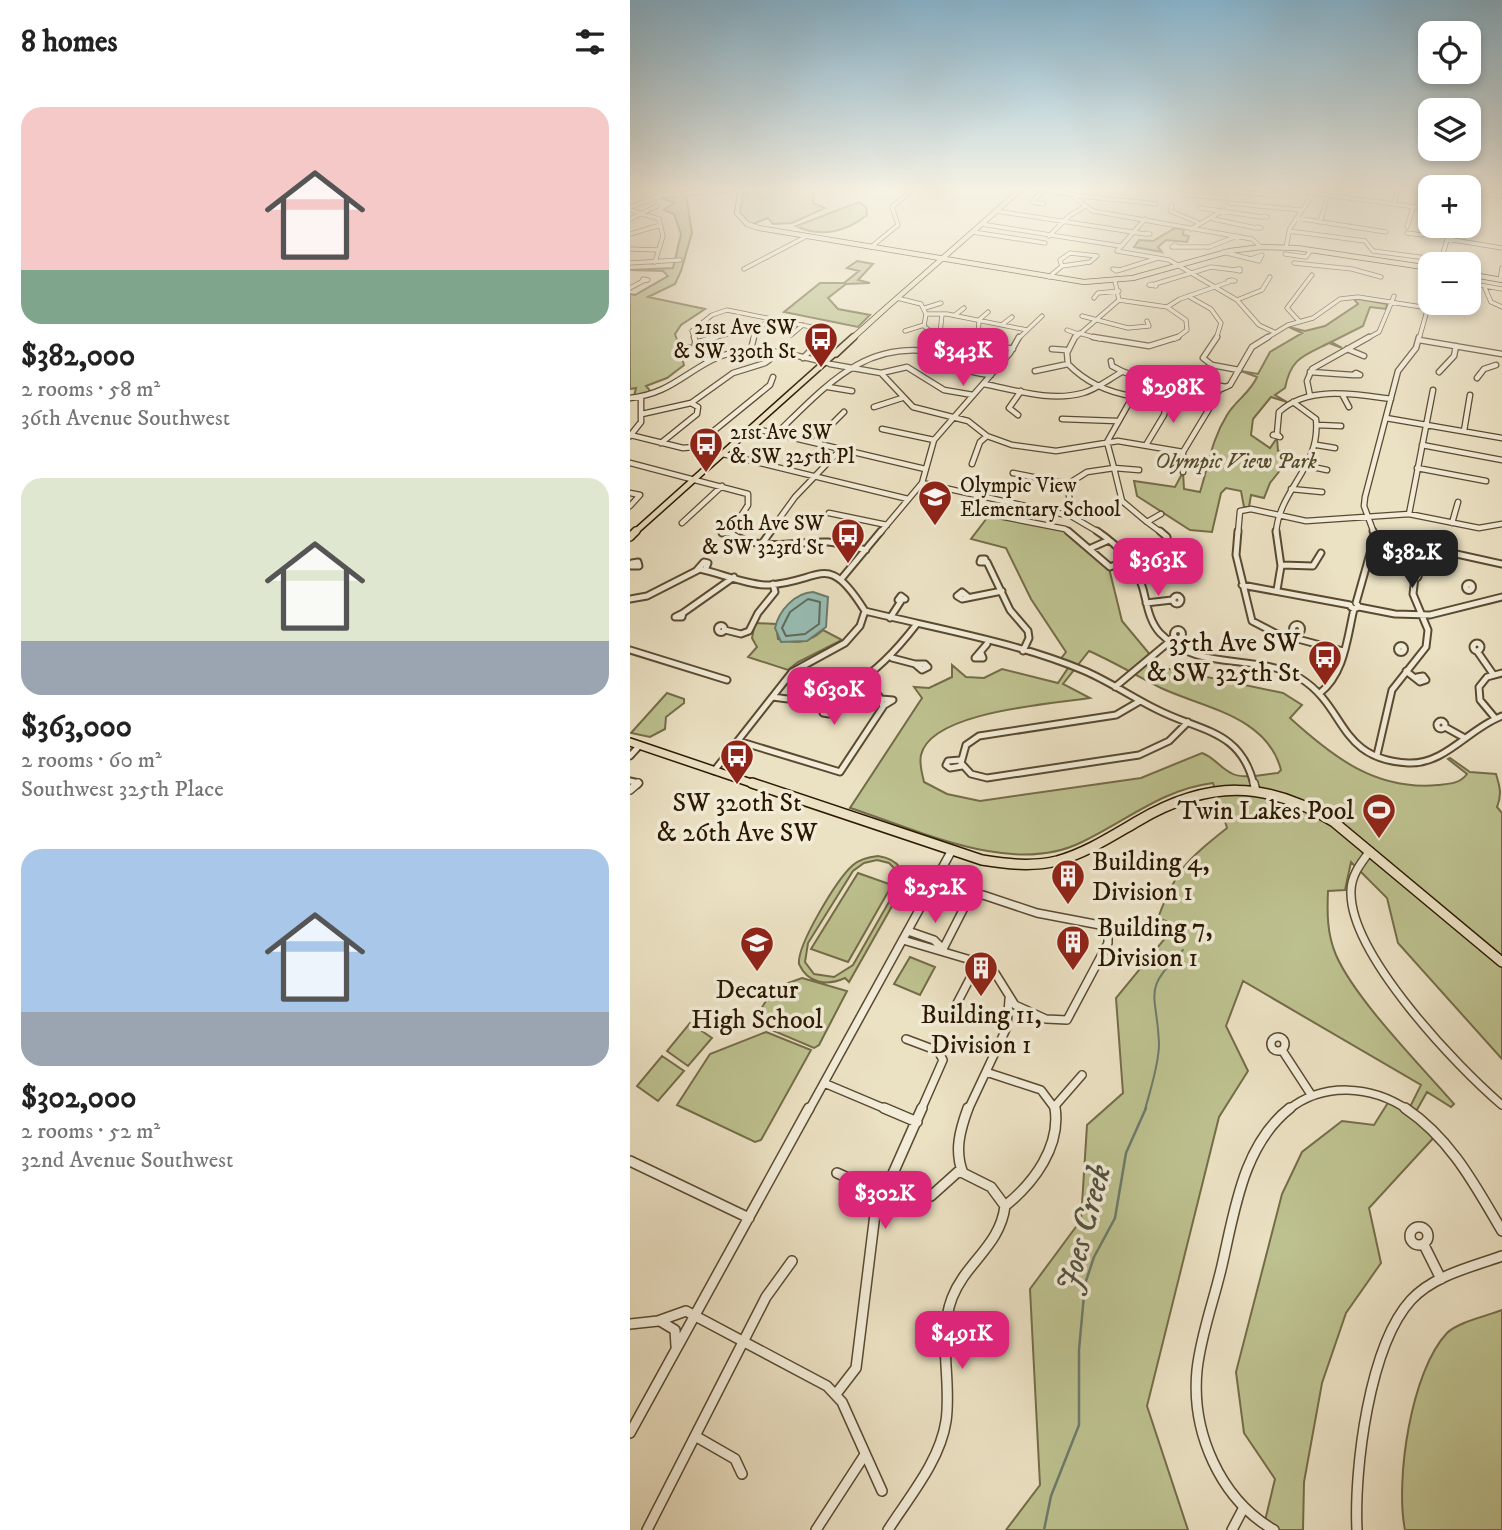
<!DOCTYPE html>
<meta charset="utf-8">
<style>
:root{--surface:#fff;--page:#f2f2f2;--text:#222;--muted:#767676;--accent:#db2777}
body{margin:0;font-family:"IM FELL DW Pica",serif;background:var(--page);color:var(--text);height:100vh;display:flex;flex-direction:column;font-size:26px;white-space:nowrap}
*{box-sizing:border-box;margin:0}
p{font-size:23px;color:var(--muted)}
.icon{flex:none;width:38px;height:38px;fill:none;stroke:currentColor;stroke-width:2;stroke-linecap:round;stroke-linejoin:round}
.map{position:relative;flex:1;overflow:hidden}
.panel{display:flex;flex-direction:column;background:var(--surface);width:630px}
.panel>*{flex:none}
.tools{position:absolute;left:788px;top:21px;display:grid;gap:14px}
.tools a{display:grid;place-items:center;width:63px;height:63px;border-radius:14px;background:var(--surface);box-shadow:0 4px 10px #0003;font-size:35px}
.price{position:absolute;translate:-50% -60px;padding:0 16px;border-radius:14px;background:var(--accent);color:#fff;font-size:23px;line-height:46px;filter:drop-shadow(0 2px 4px #0008)}
.price::after{content:'';position:absolute;left:50%;top:42px;width:21px;height:16px;margin-left:-10px;background:inherit;clip-path:polygon(0 0,100% 0,50% 100%)}
.price.selected{background:#222;color:#fff}
ul{padding:0;list-style:none}
li{display:grid;align-content:center;gap:14px;height:371px;padding:0 21px}
li span{display:grid;place-items:center;height:217px;border-radius:21px;color:#555}
li>.icon{margin-inline-start:auto}
span .icon{width:126px;height:126px;fill:#fffc;stroke-width:1}
li b{font-size:30px}
h2{display:flex;justify-content:space-between;align-items:center;height:84px;padding:0 21px;font-size:30px}
main{display:flex;flex:1;min-height:0}
.map>svg:first-child{display:block}
</style>
<main>
<section class="panel">
<h2>8 homes<svg class="icon" aria-label="filters" viewBox="0 0 24 24"><path d="M4 7h16M4 17h16"/><circle cx="9" cy="7" r="2"/><circle cx="15" cy="17" r="2"/></svg></h2>
<ul>
<li><span style="background:linear-gradient(#f6c9c9 75%,#7fa58c 0)"><svg class="icon" aria-label="home" viewBox="0 0 24 24"><path d="M3 11l9-7 9 7M6 9v11h12V9"/></svg></span><div><b>$382,000</b><p>2 rooms · 58 m²</p><p>36th Avenue Southwest</p></div></li>
<li><span style="background:linear-gradient(#dfe7d0 75%,#9aa5b1 0)"><svg class="icon" aria-label="home" viewBox="0 0 24 24"><path d="M3 11l9-7 9 7M6 9v11h12V9"/></svg></span><div><b>$363,000</b><p>2 rooms · 60 m²</p><p>Southwest 325th Place</p></div></li>
<li><span style="background:linear-gradient(#a9c7e8 75%,#9aa5b1 0)"><svg class="icon" aria-label="home" viewBox="0 0 24 24"><path d="M3 11l9-7 9 7M6 9v11h12V9"/></svg></span><div><b>$302,000</b><p>2 rooms · 52 m²</p><p>32nd Avenue Southwest</p></div></li>
</ul>
</section>
<div class="map">
<svg width="872" height="1530" viewBox="0 0 872 1530">
<rect width="100%" height="100%" fill="#ebe1c3"/>
<filter id="stains"><feTurbulence type="fractalNoise" baseFrequency=".00286" numOctaves="4"/><feColorMatrix values="0 0 0 0 .2 0 0 0 0 .09 0 0 0 0 .02 0 0 0 .5 -.17"/></filter>
<radialGradient id="worn" r=".72"><stop offset=".6" stop-color="#630" stop-opacity="0"/><stop offset="1" stop-color="#630" stop-opacity=".3"/></radialGradient>
<path fill="#bdc18f" stroke="#746c48" stroke-width="2" fill-rule="evenodd" d="M136,188H191L184,194L183,203L195,208L162,223L143,224L138,218L120,225L107,213L109,195Z
M56,194L62,233L51,271L45,284L18,297L75,309L51,325L45,334L49,346L64,345L49,348L54,365L37,378L16,386L22,393L4,396L6,388L0,389V294L5,295L38,276L33,271L0,270L43,268L51,234L44,214L34,210L44,203L30,197Z
M229,202L236,207L237,215C216,232 191,238 166,226Z
M545,228L554,229L553,235L559,236L557,242L536,240L528,247L532,252L504,247L509,240L523,241Z
M227,261L243,264L228,280L240,283L216,284L198,298L208,309L240,315L228,327L154,312L190,283H214L229,271L217,268Z
M723,298L757,304L756,309L740,307L733,326L701,342L712,348L699,343C673,356 661,358 655,388L645,395L657,402L641,397L623,419L621,435L640,448L647,438L648,451L663,454L640,483L634,498L621,495L619,507H614L611,491L596,488L591,493L582,532L560,530L507,496L504,481L545,487L553,472L554,489L570,492C579,464 581,441 597,415C606,400 620,393 627,377L611,371L628,374L640,352L672,333L659,327L675,331L695,326L728,304Z
M360,514L434,531L479,568L492,621L522,657L515,664L653,693L672,705L660,718C703,757 746,791 808,785C818,784 830,784 837,774L818,759L820,758L840,772L866,774C870,787 872,795 867,807L872,813V1059L768,943L757,898L721,862L715,890L698,891C697,913 697,934 706,955C725,999 791,1066 824,1104L821,1107L797,1092L784,1115L807,1134L739,1208L751,1263L716,1313L692,1383L674,1482L673,1530H644L634,1525L645,1479L614,1433L606,1372L652,1194L672,1152L712,1121L744,1125L759,1101L778,1111L791,1085L613,981L596,1026L618,1071L589,1117L517,1406L558,1530H376L410,1485L400,1289L451,1220L457,1125L493,1093L486,998L546,925L528,918C546,869 557,860 597,828L583,783C533,789 496,821 452,842C382,877 289,830 220,808L292,698L284,687L299,688L322,677V665L336,677L354,678L372,669L428,683L440,665L429,661L436,652L401,599L376,548L341,539ZM459,651C484,662 507,676 531,688C574,708 637,716 651,770L648,773C634,774 613,780 601,773C590,768 584,757 572,753L511,778L350,801L317,794L294,782C292,773 289,764 291,755C301,711 423,704 460,698L433,684Z
M125,623L146,624L148,639C166,644 179,643 193,630L212,640L168,662L158,670L118,657L127,647L122,638Z
M37,693L54,699V703L36,717L35,729L20,737L1,733Z
M248,856C268,859 279,872 270,892L219,982L215,978C197,986 178,984 169,964C167,945 207,879 223,865C230,859 239,857 248,856ZM247,860L259,863L267,871L268,886L223,965L204,977L184,974L175,962L178,943L223,871L234,863Z
M228,873L262,885L218,962L181,949Z
M280,957L305,967L290,995L264,984Z
M172,978L217,991L189,1045L184,1048L123,1022L144,988Z
M60,1023L82,1038L58,1066L37,1051Z
M136,1032L181,1050L131,1140L125,1142L47,1105L80,1054Z
M32,1056L54,1071L28,1101L7,1086Z
M872,1310V1530H775C765,1480 781,1371 817,1333C828,1322 857,1316 872,1310Z"/>
<path fill="#98bdb4" stroke="#6c7b6c" stroke-width="2" d="M183,592L198,597L196,627L177,641L151,642L145,628C149,610 165,593 183,592Z"/>
<g fill="none" stroke-linecap="round" stroke-linejoin="round">
<path stroke="#616a5a" stroke-width="2" d="M178,599L190,602L189,624L175,634L156,636L152,628L160,612Z"/>
<path stroke="#6c7b6c" stroke-width="2" d="M515,1110C520,1090 529,1065 529,1044C527,991 511,992 553,950"/>
<path stroke="#6c7b6c" stroke-width="2.5" d="M414,1530L421,1496L449,1425V1350L455,1284L464,1257L485,1218L496,1153L516,1108"/>
<g stroke="#5a4a31" stroke-width="5">
<path id="minor-far4" d="M411,188C448,198 487,199 526,204
M556,188L554,193L557,195L595,198
M646,188L800,209
M843,188V193L872,196
M313,189L317,188
M587,190L643,195
M647,194L649,195H643Z
M444,197L463,211L622,239L631,247
M797,197L799,188
M599,203L670,210
M414,204L402,202L415,189
M764,204L768,188
M542,205L540,211L567,222
M0,207L33,195L128,188
M570,208L632,217
M0,210L29,219L33,236L25,262
M366,211L515,234
M634,216L637,217H631Z
M666,218L756,232
M0,219L27,206
M515,219L487,251L539,260L607,300L629,325L644,332
M583,219L626,228
M690,222L696,202
M351,224L490,246
M814,226L844,230
M627,227L631,228H626Z
M777,227L783,207
M561,229L594,210
M659,231L735,241L743,251L812,260
M343,232L415,243
M517,233L520,234H515Z
M777,233L793,235L800,224
M0,234L30,225
M419,236L439,216L454,207
M817,239L872,248
M545,245L548,247H542Z
M241,247L268,225L262,207L285,188
M547,247H579L607,236
M656,247L660,228L687,188
M0,249L29,250
M593,252L621,259
M655,254L676,257L681,250
M632,255L629,261L621,259Z
M0,263L50,260
M664,263L722,269L751,277
M810,264L821,226
M432,266L460,262L467,256
M114,269L177,236
M483,269L490,270L486,271Z
M607,269H610V271L605,270Z
M490,270L528,258
M419,277L432,266L430,260L440,253L467,256
M13,279L18,280L12,281Z
M602,280L605,281H598Z
M870,280L872,268
M838,283L872,289
M522,284L526,286L519,285Z
M525,284L581,267L605,270
M0,288L13,281
M855,288L861,302L872,307
M558,296L581,309L591,323L586,339
M267,298L291,304L296,314
M464,298L468,293L489,291
M489,300L537,307L556,320L557,330L545,339
M607,300L632,290L640,277
M537,307L550,299L599,282
M295,308L311,303
M296,314L294,326L301,332L335,339
M296,314H317L397,330
M325,315L334,308
M452,316L498,328L519,326L517,321
M669,321L657,308L682,275
M373,324L382,317
M437,330L448,334
M275,331L294,325
M449,333L470,339
M310,334L312,314
M161,335L173,325
M65,339L62,331L82,315L97,310L201,331L193,339
M79,339L105,332L125,331
M123,339L125,331L141,319
M348,339L349,320L358,312
M388,339L412,316
M444,339L489,300L485,281
M635,339L658,325L683,318L710,299L728,297L798,308
M736,339L749,332L764,296
M789,339L800,300"/>
</g>
<g stroke="#5a4a31" stroke-width="7">
<path id="minor-far3" d="M64,337L70,356L79,361
M327,337L383,349
M463,337L519,346L548,337
M587,337L573,358L582,365L609,370
M789,340L872,354
M348,341V337
M65,343L86,337
M121,349L124,337
M422,349L436,350
M717,349L734,356
M173,358L194,337
M481,361L482,366C501,377 523,383 544,374
M200,364L251,373L283,407L338,421L357,436L382,445L426,451L488,441L553,452
M438,364C476,403 528,401 578,395
M405,371L438,364L437,353L445,337
M680,372L723,375
M809,372L824,356L826,346
M251,373L277,367L314,390L343,395
M726,373L730,375H723Z
M847,378L854,369L866,365
M354,384C385,390 421,402 453,393C467,389 479,379 492,372
M198,387L222,391
M588,392L579,384L596,387
M712,394L719,407
M680,396L677,381L682,369L739,337
M0,398C37,394 51,376 82,360C119,341 160,354 198,363
M244,407L272,398
M12,414L61,403L103,373L135,363L149,353
M388,415L379,408L391,391
M756,418L872,438
M432,419L487,421
M688,425L711,426
M122,428L295,469
M252,429L304,440
M834,431L840,395
M146,434C196,386 237,336 313,354C322,356 327,364 335,369C342,373 352,374 361,375
M647,434L650,437L643,435Z
M647,434L649,412C678,385 725,394 761,399
M0,435L53,448L64,447L140,385L143,377
M0,436L11,422V397
M184,442L214,412
M31,443L67,414L68,407L61,403
M516,445L534,415L538,398
M687,445L705,448
M792,445L872,460
M93,454L278,499
M0,463L118,494V505L100,533H92
M342,464L350,442L357,436
M678,466L697,470
M787,468L856,481
M509,470L484,468L492,501L517,522
M553,472V452L582,404L578,395L600,385L622,347L638,337
M383,473L438,484
M292,483L441,516L470,533
M438,484L457,472L484,468L477,442L503,396
M438,484L441,516
M661,489L692,492
M0,493L10,495L0,506
M199,513L257,525
M531,514L517,522L532,533
M779,514L803,390
M364,515L435,529L440,533
M52,523L92,486
M822,523L828,502
M139,533L165,497L211,449
M250,533L292,483L304,440L380,353L389,337
M608,533L610,511L621,509L676,521L779,514L849,528L872,524
M646,533C649,489 691,467 686,419L663,402
M744,533L734,506L735,497L768,371L786,348L789,337"/>
</g>
<g stroke="#5a4a31" stroke-width="9">
<path id="minor-far2" d="M438,531L480,567L485,565
M467,531C488,545 506,564 513,589C517,604 519,621 530,633C568,673 626,652 670,678C717,707 707,759 778,763C815,765 839,728 872,716
M608,531L606,555L622,621L645,633L713,651
M646,531L651,566L647,590
M92,533L101,531
M100,533C132,553 163,541 198,542C211,543 224,547 236,550
M745,536L872,564
M131,545L141,531
M461,548L479,540
M351,559H355L356,562H350Z
M8,562L9,566H1L2,563Z
M357,562L380,610L398,631L399,638L393,651
M652,565L683,566L691,553
M503,566L529,559L539,548L537,537L530,531
M67,570L74,562L78,563L75,570
M781.5 575a3.5 3.5 0 1 1 7 0a3.5 3.5 0 1 1-7 0Z
M212,578L251,531
M835.5 587a3.5 3.5 0 1 1 7 0a3.5 3.5 0 1 1-7 0Z
M612,585L720,605
M271,596L275,599L268,600Z
M337,596L332,592L327,596L332,599L372,591
M543 600a4 4 0 1 1 8 0a4 4 0 1 1-8 0Z
M0,599L17,596L70,569C89,573 121,586 139,585C193,581 197,550 235,611C308,629 386,642 455,671C480,682 502,697 526,709C570,732 611,729 624,785
M516,603L542,600
M729,607L765,614L800,615L872,597
M724,609L729,607L726,603L745,536L743,531
M53,613L52,617H45Z
M53,613L104,577
M260,618L271,601
M662.5 629a4.5 4.5 0 1 1 9 0a4.5 4.5 0 1 1-9 0Z
M87.5 629a3.5 3.5 0 1 1 7 0a3.5 3.5 0 1 1-7 0Z
M543.5 634a4.5 4.5 0 1 1 9 0a4.5 4.5 0 1 1-9 0Z
M95,630L111,634L119,631L128,613L145,592L143,584
M843 647a4 4 0 1 1 8 0a4 4 0 1 1-8 0Z
M767.5 649a3.5 3.5 0 1 1 7 0a3.5 3.5 0 1 1-7 0Z
M0,650L97,680
M847,651L863,674
M351,653L353,658H345L357,644
M262,658L285,664
M285,664H295L298,667L292,670Z
M776,671L790,682L796,680L793,676L787,677
M485,687L545,637
M690,693C715,673 717,638 724,609L721,607
M143,697C208,709 248,674 286,625
M191,698L195,705
M251,699L263,700L253,706
M510,701L486,715L349,736L336,745L331,763L341,774L357,778L509,755L539,741L558,722
M195,705L202,709L199,714L193,713Z
M865,718L850,700L849,687L857,677L872,673
M807 725a4 4 0 1 1 8 0a4 4 0 1 1-8 0Z
M815,727L833,737
M108,741L210,772L253,707L249,696L232,680
M747,755L762,690L796,647L798,630L783,594L785,577
M0,756L10,745
M330,760L318,761L316,765L320,768L332,766
M84,771L162,672L215,643L230,626L235,611
M0,781L9,783L7,785"/>
</g>
<g stroke="#5a4a31" stroke-width="10">
<path id="minor-far1" d="M624,783L626,791
M0,790L8,783
M740,851C730,864 720,877 721,894C722,956 826,1066 872,1105
M278,931L304,940L313,949
M273,940L351,963L365,973L385,1005L416,1019L437,1020L478,943V933L470,925L407,913L353,895L345,896
M313,949L335,906L345,896L324,892
M324,1009L348,963
M641 1044a7 7 0 1 1 14 0a7 7 0 1 1-14 0Z
M276,1039L308,1051L313,1060L291,1110
M652,1050L680,1093
M356,1072L411,1090L426,1110
M194,1083L258,1110
M425,1106L452,1075
M179,1110L322,850
M338,1110L377,1027L379,999
M658,1110C693,1082 741,1085 778,1110"/>
</g>
<g stroke="#5a4a31" stroke-width="12">
<path id="minor" d="M254,1108L287,1122
M338,1108C330,1130 324,1151 333,1173L361,1187L375,1206
M775,1108C821,1139 845,1185 872,1231
M0,1161L119,1218
M207,1173L254,1194
M301,1196L330,1170
M375,1206C404,1183 431,1146 425,1108
M780 1236a9 9 0 1 1 18 0a9 9 0 1 1-18 0Z
M794,1245L811,1279
M30,1321L45,1330L46,1346
M0,1324L28,1321L56,1311L197,1386L212,1402L252,1491
M206,1394L226,1368L245,1214L292,1108
M0,1433L179,1108
M65,1436L105,1459L112,1474
M17,1530L136,1297L162,1261
M186,1530L234,1456
M258,1530C279,1497 310,1461 316,1421C322,1380 307,1338 322,1298C336,1262 370,1246 375,1206
M602,1530L613,1509
M644,1530C590,1499 561,1432 567,1370C571,1333 585,1298 593,1261C605,1208 614,1144 660,1108
M727,1530C724,1469 739,1346 781,1300C804,1275 842,1267 872,1256"/>
</g>
<g stroke="#2a1800" stroke-width="6">
<path id="major-far3" d="M111,188L107,213L117,224L129,228L454,282L503,278L600,251L631,247L667,248L800,268
M363,214L355,221L392,188
M838,274L872,280
M257,307L355,221
M221,339L257,307L222,339"/>
</g>
<g stroke="#2a1800" stroke-width="8">
<path id="major-far2" d="M206,354L224,337
M4,533L223,337"/>
</g>
<g stroke="#2a1800" stroke-width="10">
<path id="major-far1" d="M0,537L6,531
M0,742L127,785"/>
</g>
<g stroke="#2a1800" stroke-width="12">
<path id="major" d="M122,783L352,860C376,864 402,867 427,861C456,853 482,836 508,821C578,780 636,780 704,822L872,962"/>
</g>
<use href="#minor-far4" stroke="#f2ecd8" stroke-width="3.5"/>
<use href="#minor-far3" stroke="#f2ecd8" stroke-width="4.5"/>
<use href="#minor-far2" stroke="#f2ecd8" stroke-width="5"/>
<use href="#minor-far1" stroke="#f2ecd8" stroke-width="7"/>
<use href="#minor" stroke="#f2ecd8" stroke-width="9"/>
<use href="#major-far3" stroke="#ebe1c3" stroke-width="4.5"/>
<use href="#major-far2" stroke="#ebe1c3" stroke-width="5"/>
<use href="#major-far1" stroke="#ebe1c3" stroke-width="7"/>
<use href="#major" stroke="#ebe1c3" stroke-width="9"/>
</g>
<linearGradient id="sky" x2="0" y2="1"><stop stop-color="#88b8d3"/><stop offset="0.47" stop-color="#f6f2e4"/><stop offset="1" stop-color="#f6f2e4" stop-opacity="0"/></linearGradient>
<rect width="872" height="402" fill="url(#sky)"/>
<defs>
<g id="bus-pin" transform="scale(1.75)"><path d="M0 17L-7.5 6A9.5 9.5 0 1 1 7.5 6Z" fill="#8f2418" stroke="#f2ecd8"/><path d="M-5-6H5V4H4V6H2V4H-2V6H-4V4H-5ZM-3.5-4V0h7V-4ZM-3.5 1.2v1.5H-2V1.2ZM2 1.2v1.5H3.5V1.2Z" fill="#fff"/></g>
<g id="school-pin" transform="scale(1.75)"><path d="M0 17L-7.5 6A9.5 9.5 0 1 1 7.5 6Z" fill="#8f2418" stroke="#f2ecd8"/><path d="M0-5L7-2L0 1L-7-2ZM-4 1L0 2.5L4 1V4Q0 6-4 4Z" fill="#fff"/></g>
<g id="stadium-pin" transform="scale(1.75)"><path d="M0 17L-7.5 6A9.5 9.5 0 1 1 7.5 6Z" fill="#8f2418" stroke="#f2ecd8"/><path d="M0-5a6.5 5 0 1 0 0 10a6.5 5 0 1 0 0-10ZM-3.5-1.8h7v3.6h-7Z" fill="#fff"/></g>
<g id="building-pin" transform="scale(1.75)"><path d="M0 17L-7.5 6A9.5 9.5 0 1 1 7.5 6Z" fill="#8f2418" stroke="#f2ecd8"/><path d="M-4-6H4V6H1V3H-1V6H-4ZM-2.5-4.3h1.7v1.8h-1.7ZM.8-4.3h1.7v1.8H.8ZM-2.5-1h1.7V.8h-1.7ZM.8-1h1.7V.8H.8Z" fill="#fff"/></g>
</defs>
<g fill-rule="evenodd">
<use href="#bus-pin" x="191" y="339"/>
<use href="#bus-pin" x="76" y="444"/>
<use href="#school-pin" x="305" y="497"/>
<use href="#bus-pin" x="218" y="535"/>
<use href="#bus-pin" x="695" y="657"/>
<use href="#bus-pin" x="107" y="756"/>
<use href="#stadium-pin" x="749" y="810"/>
<use href="#building-pin" x="438" y="876"/>
<use href="#building-pin" x="443" y="942"/>
<use href="#school-pin" x="127" y="943"/>
<use href="#building-pin" x="351" y="968"/>
</g>
<g text-anchor="middle" stroke-width="7" stroke-linejoin="round" paint-order="stroke">
<g font-size="21" fill="#2a1800" stroke="#f2ecd8" text-anchor="end">
<text x="166" y="334">21st Ave SW<tspan x="166" dy="24">&amp; SW 330th St</tspan></text>
<text x="100" y="439" text-anchor="start">21st Ave SW<tspan x="100" dy="24">&amp; SW 325th Pl</tspan></text>
<text x="330" y="492" text-anchor="start">Olympic View<tspan x="330" dy="24">Elementary School</tspan></text>
<text x="194" y="530">26th Ave SW<tspan x="194" dy="24">&amp; SW 323rd St</tspan></text>
</g>
<g font-size="21" font-style="italic" fill="#564b2b" stroke="#f2ecd8">
<text x="606" y="468">Olympic View Park</text>
</g>
<g font-size="26" fill="#2a1800" stroke="#f2ecd8">
<text x="670" y="651" text-anchor="end">35th Ave SW<tspan x="670" dy="30">&amp; SW 325th St</tspan></text>
<text x="107" y="811">SW 320th St<tspan x="107" dy="30">&amp; 26th Ave SW</tspan></text>
<text x="724" y="819" text-anchor="end">Twin Lakes Pool</text>
<text x="462" y="870" text-anchor="start">Building 4,<tspan x="462" dy="30">Division 1</tspan></text>
<text x="467" y="936" text-anchor="start">Building 7,<tspan x="467" dy="30">Division 1</tspan></text>
<text x="127" y="998">Decatur<tspan x="127" dy="30">High School</tspan></text>
<text x="351" y="1023">Building 11,<tspan x="351" dy="30">Division 1</tspan></text>
</g>
<g font-size="33" font-style="italic" fill="#50523f" stroke="#f2ecd8">
<text transform="translate(452 1228) rotate(-75)" y="12">Joes Creek</text>
</g>
</g>
<rect width="100%" height="100%" filter="url(#stains)"/>
<rect width="100%" height="100%" fill="url(#worn)"/>
</svg>
<div class="tools">
<a><svg class="icon" aria-label="locate" viewBox="0 0 24 24"><circle cx="12" cy="12" r="6"/><path d="M12 2v4M12 18v4M2 12h4M18 12h4"/></svg></a>
<a><svg class="icon" aria-label="layers" viewBox="0 0 24 24"><path d="M12 4l9 5-9 5-9-5zM3 14l9 5 9-5"/></svg></a>
<a>+</a>
<a>−</a>
</div>
<b class="price" style="left:333px;top:388px">$343K</b>
<b class="price" style="left:543px;top:425px">$298K</b>
<b class="price selected" style="left:782px;top:590px">$382K</b>
<b class="price" style="left:528px;top:598px">$363K</b>
<b class="price" style="left:204px;top:727px">$630K</b>
<b class="price" style="left:305px;top:925px">$252K</b>
<b class="price" style="left:255px;top:1231px">$302K</b>
<b class="price" style="left:332px;top:1371px">$491K</b>
</div>
</main>
